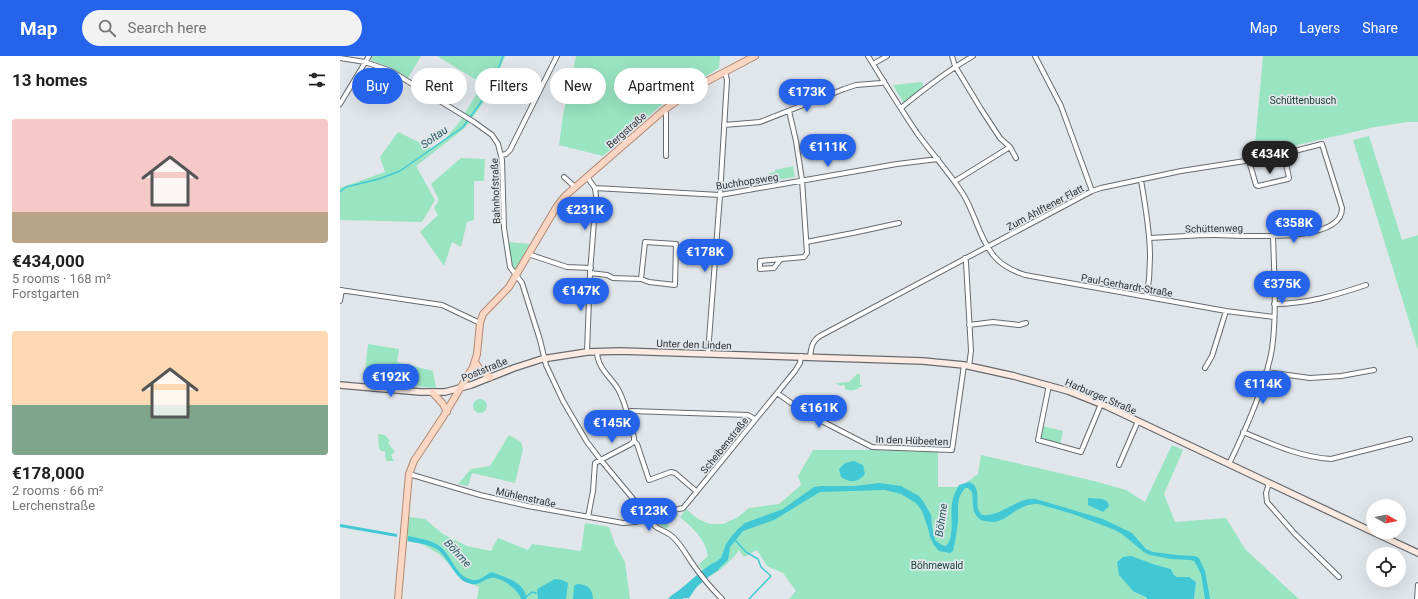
<!DOCTYPE html>
<meta charset="utf-8">
<style>
:root{--surface:#fff;--page:#f2f2f2;--text:#202124;--muted:#757577;--accent:#2563eb}
body{margin:0;font-family:Roboto,sans-serif;background:var(--page);color:var(--text);height:100vh;display:flex;flex-direction:column;font-size:15px;white-space:nowrap}
*{box-sizing:border-box;margin:0}
p{font-size:13px;color:var(--muted)}
.icon{flex:none;width:22px;height:22px;fill:none;stroke:currentColor;stroke-width:2;stroke-linecap:round;stroke-linejoin:round}
.map{position:relative;flex:1;overflow:hidden}
.drawer{display:flex;flex-direction:column;background:var(--surface);width:340px}
.drawer>*{flex:none}
.top-card{position:absolute;left:12px;top:12px;width:380px;height:36px;display:flex;gap:8px}
.needle{width:26px;rotate:99deg}
.fabs{position:absolute;left:1026px;top:443px;display:grid;gap:8px}
.fabs a{display:grid;place-items:center;width:40px;height:40px;border-radius:50%;background:var(--surface);box-shadow:0 4px 16px #0002;font-size:20px}
.price{position:absolute;translate:-50% -34px;padding:0 9px;border-radius:14px;background:var(--accent);color:#fff;font-size:13px;line-height:26px;filter:drop-shadow(0 1px 2px #0008)}
.price::after{content:'';position:absolute;left:50%;top:24px;width:12px;height:9px;margin-left:-6px;background:inherit;clip-path:polygon(0 0,100% 0,50% 100%)}
.price.active{background:#222;color:#fff}
ul{padding:0;list-style:none}
li{display:grid;align-content:center;gap:8px;height:212px;padding:0 12px}
li span{display:grid;place-items:center;height:124px;border-radius:4px;color:#555}
li>.icon{margin-inline-start:auto}
span .icon{width:72px;height:72px;fill:#fffc;stroke-width:1}
li b{font-size:17px}
h2{display:flex;justify-content:space-between;align-items:center;height:48px;padding:0 12px;font-size:17px}
.pill{padding:0 14px;border-radius:18px;background:var(--surface);box-shadow:0 4px 16px #0002;font-size:14px;line-height:36px}
.pill.active{background:var(--accent);color:#fff}
header{display:flex;align-items:center;gap:24px;box-sizing:border-box;height:56px;padding:0 20px;background:var(--accent);color:#fff}
header strong{font-size:19px}
nav{display:flex;gap:22px;margin-inline-start:auto;font-size:14px}
.search{width:280px;height:36px;background:var(--page);display:flex;align-items:center;gap:10px;box-sizing:border-box;padding:0 14px;border-radius:22px;color:var(--muted);font-size:15px}
main{display:flex;flex:1;min-height:0}
.map>svg:first-child{display:block}
</style>
<header>
<strong>Map</strong>
<div class="search"><svg class="icon" aria-label="search" viewBox="0 0 24 24"><circle cx="10" cy="10" r="6"/><path d="M15 15l6 6"/></svg>Search here</div>
<nav><a>Map</a><a>Layers</a><a>Share</a></nav>
</header>
<main>
<section class="drawer">
<h2>13 homes<svg class="icon" aria-label="filters" viewBox="0 0 24 24"><path d="M4 7h16M4 17h16"/><circle cx="9" cy="7" r="2"/><circle cx="15" cy="17" r="2"/></svg></h2>
<ul>
<li><span style="background:linear-gradient(#f6c9c9 75%,#b9a48a 0)"><svg class="icon" aria-label="home" viewBox="0 0 24 24"><path d="M3 11l9-7 9 7M6 9v11h12V9"/></svg></span><div><b>€434,000</b><p>5 rooms · 168 m²</p><p>Forstgarten</p></div></li>
<li><span style="background:linear-gradient(#ffd9b3 60%,#7fa58c 0)"><svg class="icon" aria-label="home" viewBox="0 0 24 24"><path d="M3 11l9-7 9 7M6 9v11h12V9"/></svg></span><div><b>€178,000</b><p>2 rooms · 66 m²</p><p>Lerchenstraße</p></div></li>
</ul>
</section>
<div class="map">
<svg width="1078" height="543" viewBox="0 0 1078 543">
<rect width="100%" height="100%" fill="#e1e6eb"/>
<path fill="#99e4c1" d="M33,0H81L68,22L52,12L30,4Z
M97,0H165L151,36L125,72L76,110L95,144L82,166L0,164V132L45,116L40,101L58,76L91,92L105,83L118,68L143,28Z
M236,0H380L379,12L326,45L263,100L219,89L223,59Z
M923,0H1078V66H1068L1035,71L914,99Z
M582,26L583,30L565,46H563L553,29Z
M1029,80L1062,184L1078,179V294L1013,84Z
M121,102L145,103L144,125H134V164L127,166L121,191L112,186L104,210L80,176L98,159L94,152L99,144L91,128Z
M453,110L455,121L430,125L429,117L435,116V114Z
M168,186L190,188L176,213L172,210Z
M28,288L59,293L57,306L93,315L96,332L24,326Z
M517,318H520V329H523L522,330C516,334 512,336 505,333V330L503,329L501,330L495,327L509,326Z
M133 350a7 7 0 1 1 14 0a7 7 0 1 1-14 0Z
M703,370L723,375L720,388L703,384L701,381Z
M38,378L45,379L50,385L48,387L55,396L51,399L54,405H46L45,395H41L39,392Z
M169,379L181,386L183,393L175,427L132,417L128,430L118,428L131,413L150,410Z
M832,389L843,394L824,438L835,466L886,462L905,493L959,543H854L856,526C845,518 846,524 837,521C834,520 833,516 831,513L813,508L793,536L806,541L807,543H449L456,535L443,517L427,510L417,494L404,501L399,494C393,503 378,518 368,520L328,543L352,525L362,514L359,508L368,500C365,483 353,472 340,461L346,453L358,463L370,468H383L398,461L409,452L439,448L461,429L458,420L473,394H531L598,396V431H620L638,418L641,399L754,425L786,434L805,446Z
M328,457H338L337,460L334,464L331,463L328,466L327,468L329,471L326,473L318,468L316,462Z
M69,461L85,463L103,478L127,490L151,495L158,482L188,494L192,488L241,495L245,467L269,471L275,488L285,506L290,543H137L139,531L122,524L112,511L99,498L82,488L66,485Z"/>
<path fill="#42c8d4" d="M514,405L523,409L525,418C518,427 510,427 501,421L499,413L505,407Z
M629,426C644,431 632,450 642,459C662,461 676,441 696,443L763,463L792,477L806,493L813,496L837,499L855,500L859,502L865,515L870,543H865L861,518L857,510L854,505L850,504L831,503L810,499L805,497L782,478L775,474L733,458L698,448C678,447 670,464 654,466C650,466 644,465 641,464C630,456 634,447 632,436L628,432H625C615,444 619,453 618,466C617,475 615,486 613,495L610,497L599,495L594,489L590,481L588,472L582,455L576,447L561,438L545,434L480,436L434,464L403,475L390,491L388,504L378,513L367,519L363,515L381,502L386,488L391,481L398,473L405,467L443,453L474,431L481,430H515L539,427L561,430L579,440L583,445L591,459L592,471L595,484L602,489L606,490C615,482 610,458 612,447C613,440 616,435 619,429Z
M748,442L762,443L767,445L769,450L763,456L748,449Z
M0,468L57,478V481L0,471Z
M68,480C78,482 90,484 98,489C112,498 116,524 135,524C142,524 146,518 152,516C166,522 184,525 187,543H181C179,534 160,520 151,522C141,524 139,531 128,527C114,523 108,499 95,492C87,488 77,487 68,485Z
M791,500L813,508L831,513L834,519L837,521H849L856,526L854,543H807L806,541L794,536L779,519L777,506L783,501Z
M355,521L360,526L349,542L327,543L336,538Z
M215,523L222,524L228,527L226,543H198L197,533Z
M237,528C247,528 253,533 253,543H233L234,530Z"/>
<g fill="none" stroke-linecap="round" stroke-linejoin="round">
<path stroke="#42c8d4" stroke-width="1.5" d="M0,136L6,131L39,123L60,115L123,71L149,35L163,0
M395,484L406,496L418,503L421,511L431,520L409,543
M186,541L192,536L196,537"/>
<path stroke="#42c8d4" stroke-width="9" d="M334,543C349,534 360,520 375,511"/>
<g stroke="#676b70" stroke-width="6">
<path id="minor" d="M528,0C544,26 560,52 577,77C592,98 609,116 623,138C635,157 640,184 654,200C662,210 673,215 685,219L886,255L934,261
M612,0L615,10L641,53L660,82L670,91L676,102
M695,0L721,50L752,135
M0,2L25,6L51,15L134,66L152,79L158,88L162,104L164,172L170,211L182,227L200,284L206,309L223,345L247,386L260,403L294,444L305,462
M533,8L547,0
M0,48L29,0
M561,52C584,33 607,15 633,0
M324,54L326,57V100
M384,69L420,66L504,33L516,29L541,27L544,25
M162,99L166,98L170,94L217,0
M909,105L916,129L918,130L948,123L949,122L944,98
M224,121L235,131
M801,124C805,149 810,174 810,200C810,214 809,227 807,240
M615,125L670,91
M255,132L380,139L557,108L598,103
M466,186L513,177L559,167
M188,198L227,211L251,212
M625,202L626,206L631,295L629,310
M440,204L434,212L420,213V205L464,201L467,197L462,124L456,85L449,55
M250,217L267,219L273,222L301,223L309,226L335,229L336,188L305,186L301,223
M0,234L102,249L140,267
M0,245L2,234
M934,248C967,248 996,239 1026,229
M629,269L653,266L679,269L686,267
M257,295C257,312 270,320 278,333C286,347 289,366 294,381V385L297,388L309,424L331,416L335,417L356,435
M247,296L250,217L256,140L255,132L247,121
M368,297L380,139L387,24L385,16
M470,301C471,292 472,285 480,280L752,135L761,132L841,115L931,101L982,88L1002,152C1003,189 898,179 874,179C853,179 831,181 810,182
M865,312L872,300L886,255
M926,316L970,322L1001,320L1034,314
M709,329L698,384L741,396L761,348
M437,337L464,356L532,391L612,394L624,309
M287,357L291,355L408,359L415,363
M903,376C932,388 960,401 991,403L1070,383
M889,408C905,375 926,329 932,293C937,256 934,217 933,179
M779,409L798,365
M69,418L140,439L188,450L283,467L296,466L325,455L339,453L343,452L349,445L455,315L460,307L461,300
M929,427L926,437L927,446L955,478L999,521
M248,461L253,435L255,407L291,388L294,385
M309,461C315,476 324,472 334,482C341,489 346,498 352,507C361,520 371,532 382,543
M1077,543L1078,529"/>
</g>
<g stroke="#676b70" stroke-width="8">
<path id="secondary" d="M0,329L80,336H105L131,329L174,312L202,303L247,296L280,295L583,305L624,309L674,320L728,335L766,350L1033,476
M1033,476L1078,497"/>
</g>
<g stroke="#b18a75" stroke-width="8">
<path id="primary" d="M135,306L141,315L150,321
M93,337L103,348L107,356
M58,543L69,418L74,405L103,361L133,311L137,298L140,267L143,258L169,231L217,150L225,140L324,54L358,30L415,0"/>
</g>
<use href="#minor" stroke="#fff" stroke-width="4"/>
<use href="#secondary" stroke="#fdebe1" stroke-width="5.5"/>
<use href="#primary" stroke="#fbd6c2" stroke-width="6"/>
</g>
<g text-anchor="middle" stroke-width="3.5" stroke-linejoin="round" paint-order="stroke">
<g font-size="10" fill="#113d2c" stroke="#e1e6eb">
<text x="963" y="48">Schüttenbusch</text>
<text x="597" y="513">Böhmewald</text>
</g>
<g font-size="10" fill="#2d2f31" stroke="#e1e6eb">
<text transform="translate(286 74) rotate(-41)" y="4">Bergstraße</text>
<text transform="translate(407 125) rotate(-9)" y="4">Buchhopsweg</text>
<text transform="translate(155 135) rotate(-92)" y="4">Bahnhofstraße</text>
<text transform="translate(705 151) rotate(-28)" y="4">Zum Ahlftener Flatt</text>
<text transform="translate(874 172) rotate(-1)" y="4">Schüttenweg</text>
<text transform="translate(787 229) rotate(10)" y="4">Paul-Gerhardt-Straße</text>
<text transform="translate(354 288) rotate(2)" y="4">Unter den Linden</text>
<text transform="translate(144 313) rotate(-22)" y="4">Poststraße</text>
<text transform="translate(761 340) rotate(23)" y="4">Harburger Straße</text>
<text transform="translate(572 384) rotate(2)" y="4">In den Hübeeten</text>
<text transform="translate(384 389) rotate(-51)" y="4">Scheibenstraße</text>
<text transform="translate(186 441) rotate(13)" y="4">Mühlenstraße</text>
</g>
<g font-size="11" font-style="italic" fill="#23595e" stroke="#e1e6eb">
<text transform="translate(94 81) rotate(-35)" y="4">Soltau</text>
<text transform="translate(601 464) rotate(-82)" y="4">Böhme</text>
<text transform="translate(118 497) rotate(47)" y="4">Böhme</text>
</g>
</g>
</svg>
<div class="fabs">
<a><svg class="needle" viewBox="-14 -14 28 28"><path d="M0-13l5 13h-10z" fill="#e53935"/><path d="M0 13l5-13h-10z" fill="#757577"/></svg></a>
<a><svg class="icon" aria-label="locate" viewBox="0 0 24 24"><circle cx="12" cy="12" r="6"/><path d="M12 2v4M12 18v4M2 12h4M18 12h4"/></svg></a>
</div>
<b class="price" style="left:467px;top:57px">€173K</b>
<b class="price" style="left:488px;top:112px">€111K</b>
<b class="price active" style="left:930px;top:119px">€434K</b>
<b class="price" style="left:245px;top:175px">€231K</b>
<b class="price" style="left:954px;top:188px">€358K</b>
<b class="price" style="left:365px;top:217px">€178K</b>
<b class="price" style="left:942px;top:249px">€375K</b>
<b class="price" style="left:241px;top:256px">€147K</b>
<b class="price" style="left:51px;top:342px">€192K</b>
<b class="price" style="left:923px;top:349px">€114K</b>
<b class="price" style="left:479px;top:373px">€161K</b>
<b class="price" style="left:272px;top:388px">€145K</b>
<b class="price" style="left:309px;top:476px">€123K</b>
<div class="top-card">
<a class="pill active">Buy</a>
<a class="pill">Rent</a>
<a class="pill">Filters</a>
<a class="pill">New</a>
<a class="pill">Apartment</a>
</div>
</div>
</main>
